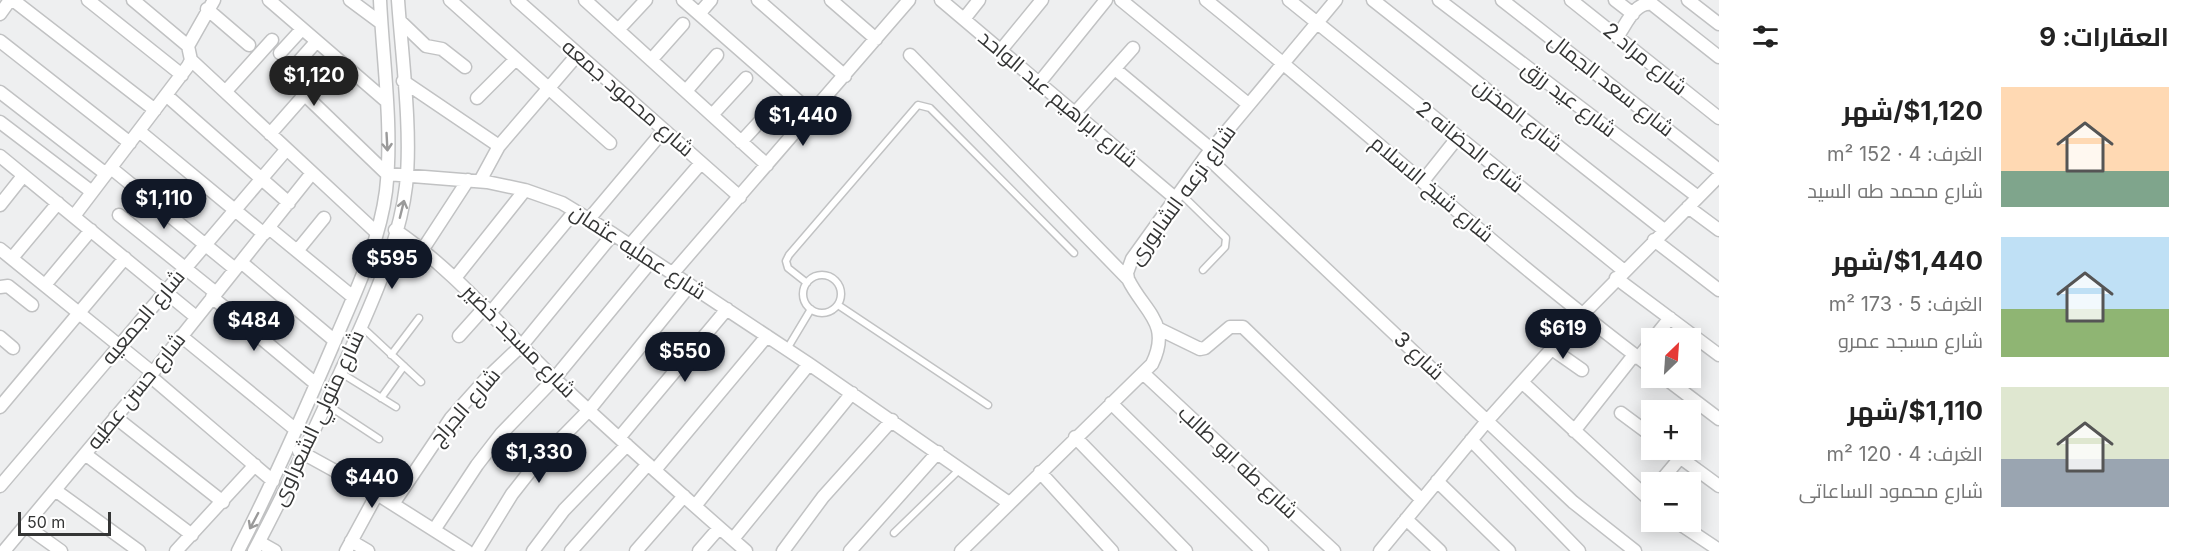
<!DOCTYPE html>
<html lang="ar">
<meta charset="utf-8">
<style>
:root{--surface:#fff;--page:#f2f2f2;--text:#222;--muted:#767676;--accent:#111827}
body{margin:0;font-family:Inter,Cairo,sans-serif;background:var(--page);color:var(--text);direction:rtl;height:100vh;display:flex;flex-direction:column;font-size:22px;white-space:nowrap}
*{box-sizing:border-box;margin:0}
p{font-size:20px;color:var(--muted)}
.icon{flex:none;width:33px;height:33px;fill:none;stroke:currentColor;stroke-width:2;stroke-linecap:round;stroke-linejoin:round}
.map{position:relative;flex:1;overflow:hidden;direction:ltr}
.side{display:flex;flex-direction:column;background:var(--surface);width:480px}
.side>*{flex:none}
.needle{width:39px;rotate:25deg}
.buttons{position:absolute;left:1641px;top:328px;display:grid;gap:12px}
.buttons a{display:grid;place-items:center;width:60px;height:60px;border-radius:0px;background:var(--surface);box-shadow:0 3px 15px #0003;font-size:30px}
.scale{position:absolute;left:18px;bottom:15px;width:93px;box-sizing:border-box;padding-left:6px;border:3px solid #343535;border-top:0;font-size:16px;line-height:21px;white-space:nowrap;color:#343535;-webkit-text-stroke:4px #fff;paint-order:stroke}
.price{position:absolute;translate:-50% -51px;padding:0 14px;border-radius:21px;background:var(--accent);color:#fff;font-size:20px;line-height:39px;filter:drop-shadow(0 2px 3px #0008)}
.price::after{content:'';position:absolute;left:50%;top:36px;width:18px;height:14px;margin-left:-9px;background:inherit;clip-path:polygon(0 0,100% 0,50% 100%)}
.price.on{background:#222;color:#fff}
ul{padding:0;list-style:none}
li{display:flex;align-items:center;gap:18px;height:150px;padding:0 30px}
li span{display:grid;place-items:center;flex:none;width:168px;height:120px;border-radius:0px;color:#555}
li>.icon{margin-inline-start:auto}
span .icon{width:72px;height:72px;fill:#fffc;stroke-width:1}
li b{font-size:26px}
h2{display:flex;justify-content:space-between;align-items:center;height:72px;padding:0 30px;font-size:26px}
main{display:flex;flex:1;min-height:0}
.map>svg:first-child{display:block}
</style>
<main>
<section class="side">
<h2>العقارات: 9<svg class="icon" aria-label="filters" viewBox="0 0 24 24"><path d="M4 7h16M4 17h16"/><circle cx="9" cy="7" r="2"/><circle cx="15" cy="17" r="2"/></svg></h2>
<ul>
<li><span style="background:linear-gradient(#ffd9b3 70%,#7fa58c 0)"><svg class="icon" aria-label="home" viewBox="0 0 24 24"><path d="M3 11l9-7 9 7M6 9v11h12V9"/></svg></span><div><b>$1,120/شهر</b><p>الغرف: 4 · 152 m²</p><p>شارع محمد طه السيد</p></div></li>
<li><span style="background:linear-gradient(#bfe0f5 60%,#8fb573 0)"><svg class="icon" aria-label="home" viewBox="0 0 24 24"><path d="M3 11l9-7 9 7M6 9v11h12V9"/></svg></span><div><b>$1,440/شهر</b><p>الغرف: 5 · 173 m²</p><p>شارع مسجد عمرو</p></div></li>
<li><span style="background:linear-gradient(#dfe7d0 60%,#9aa5b1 0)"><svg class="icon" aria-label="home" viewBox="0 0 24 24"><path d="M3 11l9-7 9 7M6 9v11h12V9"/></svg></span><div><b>$1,110/شهر</b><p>الغرف: 4 · 120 m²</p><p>شارع محمود الساعاتى</p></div></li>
</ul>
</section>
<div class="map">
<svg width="1719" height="551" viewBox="0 0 1719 551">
<rect width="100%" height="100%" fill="#eeeff0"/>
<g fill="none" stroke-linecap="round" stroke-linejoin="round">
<g stroke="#c1c2c3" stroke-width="9">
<path id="service" d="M1179,192L1226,238L1225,247L1203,270
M803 294a19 19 0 1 1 38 0a19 19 0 1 1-38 0Z
M807,283L788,268L786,261L789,255L918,105L930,108L1074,253
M838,305L988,405
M362,327L421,382
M787,349L811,309
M391,355L419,318
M341,373L396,407
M381,398L404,366
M326,404L379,439
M894,533L961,468"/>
</g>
<g stroke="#c1c2c3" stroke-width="15">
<path id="minor" d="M13,0L155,110
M88,0L182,75
M133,0L188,46
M269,0L385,100
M350,0L381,23
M450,0L610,143
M517,0L740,197
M585,0L767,165
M683,0L813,114
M758,0L845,76
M831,0L876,39
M941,0L1175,198
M1121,0L1248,104
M1206,0C1356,121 1498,252 1652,368
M1289,0L1623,270
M1373,0L1664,230
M1439,0L1698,197
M1502,0L1719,170
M1571,0L1719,118
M1615,0L1633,14
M1688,0L1719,24
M207,9L249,45
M0,14L10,0
M699,14L711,0
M964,19L979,0
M400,21L426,46L442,49L465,67
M618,30L646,0
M1617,37C1626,25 1635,1 1652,4L1719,57
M0,41L130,143
M1001,50L1042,0
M280,53L302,29
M910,55L1128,279
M191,60L377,233
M651,60L683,24
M1115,69L1211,149
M285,77L316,42
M403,81L499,146
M1039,83L1106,0
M226,91L272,40
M686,91L717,55
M0,92L106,174
M166,95L289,203
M305,95L387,174L487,182L525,190L562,203L613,234L809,364L1009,503
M477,98L516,59
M1075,113L1133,48
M712,115L746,78
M0,122L92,192
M139,131L264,234
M270,134L336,59
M741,142L775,105
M0,156L196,317
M1206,156L1573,502L1635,551
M111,168L235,269
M480,181L499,146L578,54
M1423,181L1458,137
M0,205L23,176
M1688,207L1719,230
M119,215L216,293
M74,216L188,66L191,60L188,46L214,0
M589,219L664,130
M269,228L353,297
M395,230C457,272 502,329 556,380C618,438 682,495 746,551
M1654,240L1719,290
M630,245L701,163
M0,249L153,373
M423,249L468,180
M297,251L324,218
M12,258L58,203
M241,262L335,341
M672,274L909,0
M455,278L525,190
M1616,278L1719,355
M45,285L91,230
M0,287L8,286L32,305
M212,297L316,384
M491,312L575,211
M1159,329L1200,349L1205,348L1230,327H1243L1422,500
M181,336L296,430
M459,336L485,307
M0,337L13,348
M1653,339L1670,318
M1552,349L1582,370
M1638,358L1652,341
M1143,373L1334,551
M150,376L273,481
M1665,378L1719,419
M1523,383L1652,502
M1111,403L1262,551
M0,407L125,258
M1621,413L1652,436
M115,417L223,502
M1574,431L1634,355
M1075,437L1186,551
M619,438L727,309
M1471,440L1579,551
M1670,450L1719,486
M299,451L377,494L467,551
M85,454L192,535
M655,470L767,336
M1040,472L1112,551
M1437,481L1509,551
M1659,483L1680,458
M0,486L286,150
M55,490L139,551
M393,504L451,418L485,380L523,344L613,234
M695,506L809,364
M1406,519L1440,551
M1677,522L1719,550
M26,526L61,551
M434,530L477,465L501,434L554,379L652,260
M733,539L852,393
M351,541L368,551
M259,542L275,551
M4,551L150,376L312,173
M176,551L255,465
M238,551C273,483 303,415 333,345C354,295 379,245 386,191C393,128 383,62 380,0
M254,551C285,492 314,432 341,371C366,317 399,246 406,186C412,131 402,57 398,0
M346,551L377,494
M477,551L512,494L534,466L589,410L690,285
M533,551L564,510L627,445
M571,551L648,464
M636,551L684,496
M699,551L719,528
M783,551L823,497L892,420
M850,551L938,452
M961,551L1152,364C1172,323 1144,312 1128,279L1127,273L1132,259L1206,156L1336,0
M1380,551L1487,421L1582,315L1719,176"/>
</g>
<use href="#service" stroke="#fff" stroke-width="6"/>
<use href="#minor" stroke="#fff" stroke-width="12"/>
</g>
<defs><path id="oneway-shaft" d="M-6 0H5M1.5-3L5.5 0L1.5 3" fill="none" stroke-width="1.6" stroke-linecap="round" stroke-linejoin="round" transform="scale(1.5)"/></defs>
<g stroke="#9a9a9a">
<use href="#oneway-shaft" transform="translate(387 142) rotate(87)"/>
<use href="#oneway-shaft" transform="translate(402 209) rotate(-76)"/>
<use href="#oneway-shaft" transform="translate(254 521) rotate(118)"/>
</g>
<g text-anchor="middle" stroke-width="4.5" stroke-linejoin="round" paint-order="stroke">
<g font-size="21" fill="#343535" stroke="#fff">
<text transform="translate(1645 59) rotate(39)" y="7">شارع مراد 2</text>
<text transform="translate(1611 85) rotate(38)" y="7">شارع سعد الجمال</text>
<text transform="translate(628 98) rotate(41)" y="7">شارع محمود جمعه</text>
<text transform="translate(1058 99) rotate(40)" y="7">شارع ابراهيم عبد الواحد</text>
<text transform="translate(1569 99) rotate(37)" y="7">شارع عيد رزق</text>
<text transform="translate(1518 115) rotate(38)" y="7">شارع المخزن</text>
<text transform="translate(1470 147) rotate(39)" y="7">شارع الحضانه 2</text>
<text transform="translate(1432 189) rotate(40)" y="7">شارع شيخ الاسلام</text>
<text transform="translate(1182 195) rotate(-54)" y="7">شارع ترعه الشابورى</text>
<text transform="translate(638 252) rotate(33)" y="7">شارع عمليه عثمان</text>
<text transform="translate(143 317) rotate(-50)" y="7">شارع الجمعيه</text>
<text transform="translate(519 341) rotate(45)" y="7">شارع مسجد خضير</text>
<text transform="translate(1419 356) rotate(43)" y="7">شارع 3</text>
<text transform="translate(136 391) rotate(-51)" y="7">شارع حسن عطيه</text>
<text transform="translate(465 407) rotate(-49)" y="7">شارع الجراج</text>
<text transform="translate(318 418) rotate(-65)" y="7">شارع متولي الشعراوى</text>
<text transform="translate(1238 462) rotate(43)" y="7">شارع طه ابو طالب</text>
</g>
</g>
</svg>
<div class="buttons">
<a><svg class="needle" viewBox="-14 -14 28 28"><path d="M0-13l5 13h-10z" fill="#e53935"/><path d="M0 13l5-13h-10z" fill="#767676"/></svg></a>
<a>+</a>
<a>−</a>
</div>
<div class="scale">50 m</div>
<b class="price on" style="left:314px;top:107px">$1,120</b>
<b class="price" style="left:803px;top:147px">$1,440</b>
<b class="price" style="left:164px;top:230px">$1,110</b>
<b class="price" style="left:392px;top:290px">$595</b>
<b class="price" style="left:254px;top:352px">$484</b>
<b class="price" style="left:1563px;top:360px">$619</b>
<b class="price" style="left:685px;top:383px">$550</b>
<b class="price" style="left:539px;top:484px">$1,330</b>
<b class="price" style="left:372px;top:509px">$440</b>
</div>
</main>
